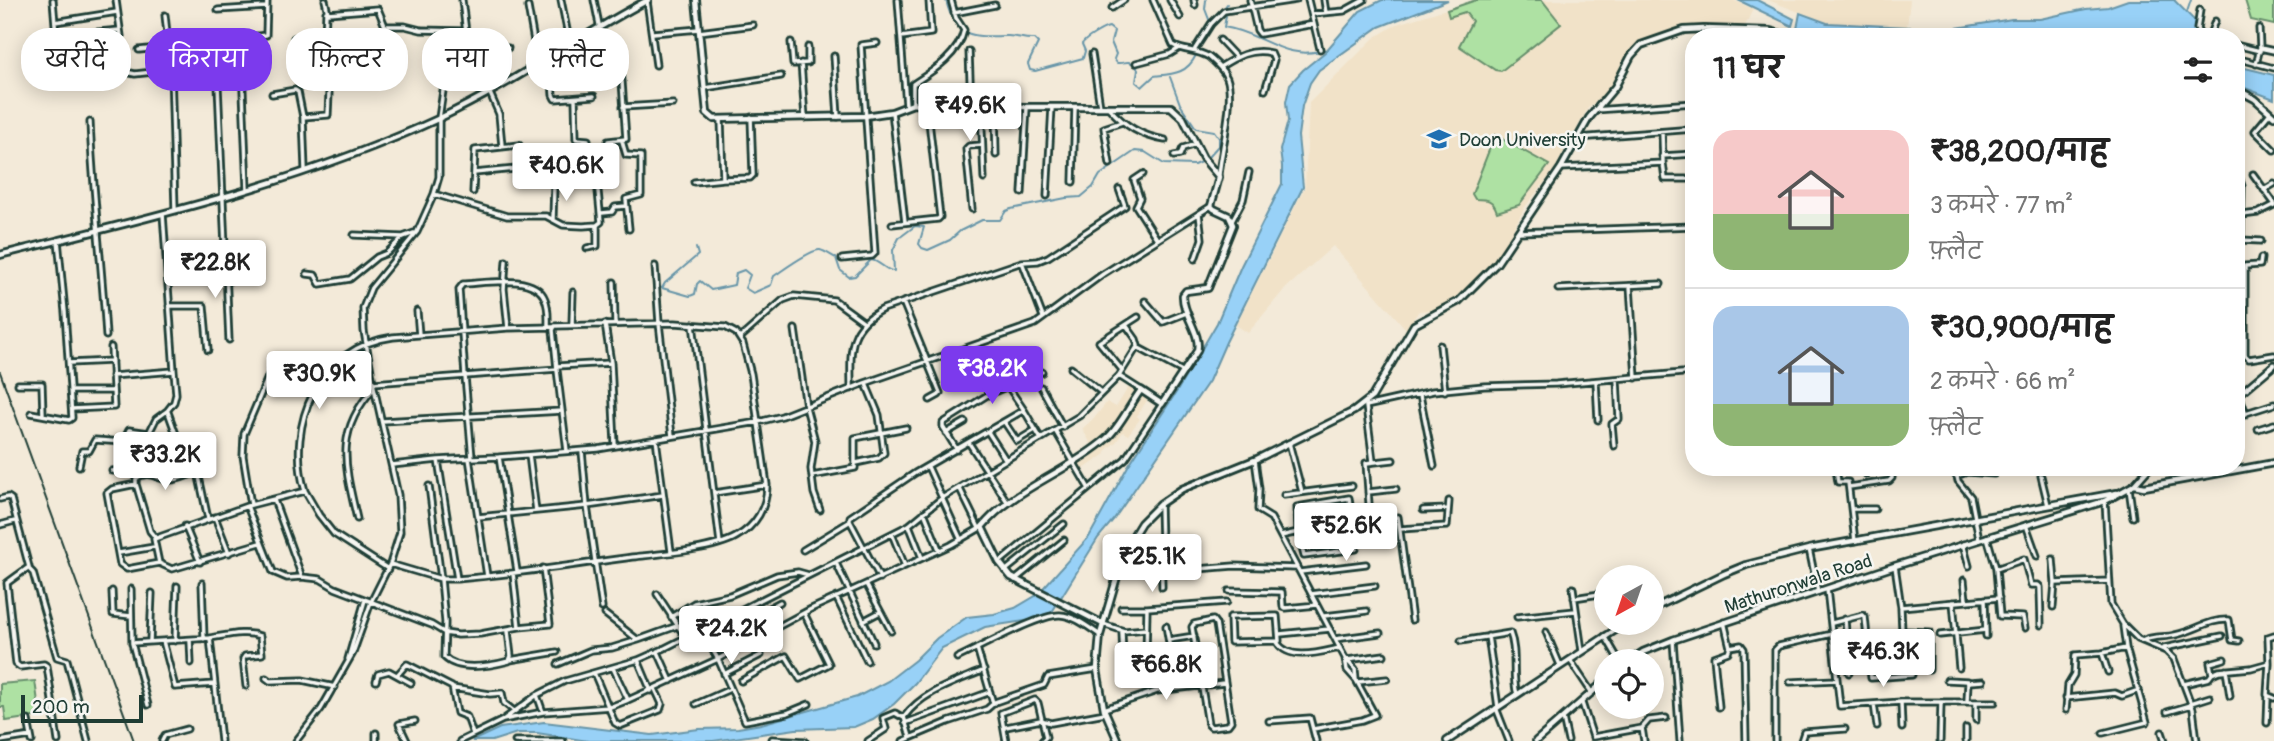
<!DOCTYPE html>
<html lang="hi">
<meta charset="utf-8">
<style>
:root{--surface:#fff;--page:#f6f6f6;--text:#222;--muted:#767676;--line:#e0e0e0;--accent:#7c3aed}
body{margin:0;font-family:Pangolin,"Playpen Sans Deva",sans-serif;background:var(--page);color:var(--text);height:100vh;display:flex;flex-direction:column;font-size:26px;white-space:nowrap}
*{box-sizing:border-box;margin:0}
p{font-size:23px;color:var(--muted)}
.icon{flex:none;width:38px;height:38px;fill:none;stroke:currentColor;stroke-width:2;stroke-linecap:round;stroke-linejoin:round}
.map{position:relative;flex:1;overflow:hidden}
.drawer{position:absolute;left:1685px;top:28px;width:560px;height:448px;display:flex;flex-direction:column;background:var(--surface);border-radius:28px;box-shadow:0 4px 18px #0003}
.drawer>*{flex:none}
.guide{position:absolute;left:21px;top:28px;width:665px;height:63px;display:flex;gap:14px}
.needle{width:46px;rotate:220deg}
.controls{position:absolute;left:1594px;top:565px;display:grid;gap:14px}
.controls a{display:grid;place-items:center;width:70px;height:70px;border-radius:50%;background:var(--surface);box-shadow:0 4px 18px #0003;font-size:35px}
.scale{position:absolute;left:21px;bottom:18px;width:122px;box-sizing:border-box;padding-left:7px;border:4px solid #1f3d34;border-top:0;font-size:19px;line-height:24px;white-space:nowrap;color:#1f3d34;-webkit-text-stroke:5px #f6f6f2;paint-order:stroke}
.price{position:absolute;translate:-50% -60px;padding:0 16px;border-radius:7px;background:#fff;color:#222;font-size:23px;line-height:46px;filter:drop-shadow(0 2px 4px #0008)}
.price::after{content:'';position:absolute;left:50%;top:42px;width:21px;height:16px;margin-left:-10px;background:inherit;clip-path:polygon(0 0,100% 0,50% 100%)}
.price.active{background:var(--accent);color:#fff}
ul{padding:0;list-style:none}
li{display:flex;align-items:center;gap:21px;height:175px;padding:0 28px}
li+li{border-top:2px solid var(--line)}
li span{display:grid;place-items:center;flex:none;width:196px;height:140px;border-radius:21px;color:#555}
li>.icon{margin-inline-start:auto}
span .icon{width:84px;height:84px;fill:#fffc;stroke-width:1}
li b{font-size:30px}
h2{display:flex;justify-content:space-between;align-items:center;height:84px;padding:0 28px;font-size:30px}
.pill{padding:0 24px;border-radius:28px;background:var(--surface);box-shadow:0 4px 18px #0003;font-size:24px;line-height:63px}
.pill.active{background:var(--accent);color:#fff}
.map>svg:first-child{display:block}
</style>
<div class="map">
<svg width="2274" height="741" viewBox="0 0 2274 741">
<rect width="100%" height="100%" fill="#f3ead9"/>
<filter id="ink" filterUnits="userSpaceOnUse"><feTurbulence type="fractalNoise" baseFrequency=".0143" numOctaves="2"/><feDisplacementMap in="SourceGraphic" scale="14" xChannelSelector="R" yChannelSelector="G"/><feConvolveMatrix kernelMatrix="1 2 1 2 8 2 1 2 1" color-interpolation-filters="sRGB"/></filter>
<g filter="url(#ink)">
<path fill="#f1e2c8" d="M1476,0H1733L1753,9L1745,26H1684L1638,44L1611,89L1588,108L1554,170L1525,207L1507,241L1487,270L1457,300L1440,309L1419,311L1406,329L1333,246L1284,290L1248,333L1236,325L1305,187L1309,103L1374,38L1397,24Z
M1768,0H1910L1907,27L1827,23Z
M1130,385L1149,397L1137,416L1140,419L1128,435L1123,432L1116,442L1105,451L1106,454L1082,470L1077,461L1095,450L1082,429L1096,416L1107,402L1116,407Z"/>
<path fill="#aee1a3" stroke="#668f6c" stroke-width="2" d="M1476,0H1542L1561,24L1501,71L1495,70L1459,46L1472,21L1465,12L1449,17L1447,10Z
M2245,0H2274V25L2251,20Z
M1495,135L1549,165L1519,205L1497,212C1493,199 1487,199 1475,199L1472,194Z
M35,681L40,716L6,721L4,707H0V684Z"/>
<path fill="#98d1f7" stroke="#6896a9" stroke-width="2" d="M1382,0H1448L1379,27L1319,70L1310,83L1302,106L1298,136L1303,187L1226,342L1209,381L1114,519L1098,538L1052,612L1038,619L985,627L942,648L915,683L894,704L873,719L854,727L796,729L713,741H588L537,733H517L492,741H472L500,728L544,722L652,735L699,729L738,728L761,724L857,697L888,681L915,660L937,638L967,617L994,614L1015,608L1037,595L1089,537L1128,466L1177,391L1217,323L1241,266L1282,184V166L1280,150L1288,121L1286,102L1290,84L1303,70L1325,52L1360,11Z
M1738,0H1757L1794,19L1792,26Z
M2128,0H2174L2197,23L2195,32L2200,37H1819L1797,29L1800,13L1827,23L1950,29L2012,19H2040L2086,9L2108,7Z
M2237,66L2274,75V99L2237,85Z"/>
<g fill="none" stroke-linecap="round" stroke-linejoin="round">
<path stroke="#6896a9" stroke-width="2" d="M946,0C955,39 974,37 1008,36C1017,36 1025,40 1034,39L1038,43L1028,64L1030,70L1035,71L1083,58L1085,51L1082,44C1085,39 1103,28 1109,27L1114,31L1111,42L1116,54L1114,59L1117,63C1127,64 1128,57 1138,69L1136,82L1142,87L1154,76C1173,74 1187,74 1196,55
M1206,0L1205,9L1210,22
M1222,11L1227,4
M2187,12L2191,0
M1226,16L1224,27C1264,33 1284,63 1328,49
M1170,77L1180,104L1196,128L1214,131L1219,138V145L1208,157
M696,248L698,255L665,283L662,288L690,296L695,294L697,284L700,281L711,290L734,285L736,273L744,270L750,275L745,288L753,293L771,285L774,276C783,270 811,249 820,250C825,251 832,256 836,258L840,270L849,277L855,276L871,260C880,261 885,271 894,271L893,250L899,238L915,226L924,227L919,244L922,248L928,250L950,240L960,231L982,220H1000L1006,211L1011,209L1066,198L1081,197L1093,187L1100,175L1135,151L1145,152L1164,164L1194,165L1203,161"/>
<g stroke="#1f3d34" stroke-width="9">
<path id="street" d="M53,0L58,60L62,66L123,57
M116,0L126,72L135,74L171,70
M325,0L328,13L378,9L385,26H405L421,30L466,31
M561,0L570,45
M898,0L906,105
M1153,0L1173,45C1184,52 1196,49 1209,57C1216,63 1223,69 1227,78C1235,99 1221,151 1219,175
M1170,0L1180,17
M1194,0L1195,5
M1250,0L1257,30L1260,34L1314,24
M1308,0L1320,49
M1324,0L1326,13
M647,1L656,65
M528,7L538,64
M1112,8L1124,0
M218,10L266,7
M2200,10L2197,29L2201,37
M954,13L995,5
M1312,14L1344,11L1364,0
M165,15L171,70L175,210
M55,22L117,12
M699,32L753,25
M653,33L699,29
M56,36L120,30
M901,37L931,33L929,0
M2209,37L2215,21
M294,38L325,36L326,12
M1220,40L1236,57
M791,42L793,64L808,63V47
M2236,45L2260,51
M179,46L210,44L214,79L218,85L229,340
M2260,48L2274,51
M468,49L508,48
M1195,49L1211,24L1224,11L1296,0
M139,50L168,47
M969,51L971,107
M1092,54L1100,106
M834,56L838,117
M2236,58L2274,68
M547,59L551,67L553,95L555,99L594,96
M801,63L805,118
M1136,63L1170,54L1178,49
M2256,64L2260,48L2259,28
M1220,67C1236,57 1251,48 1271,53L1274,60L1265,90
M183,70L212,69
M705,88L781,76
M489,91L499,114L502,146
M272,94L295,90L298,92L303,117L305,170
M575,98L576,139L588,140
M913,104V84C933,71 959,55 964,30L956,18L951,0
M623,107L673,104
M981,107L984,179
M995,107L996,155
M1109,108C1125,126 1141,136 1165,140
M1595,110L1694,103
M892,112L905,222
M2270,113L2255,131L2274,150
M303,117L328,115L329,93
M90,122C93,194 102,265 106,336
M1693,129V104
M1662,132L1663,163
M1578,138L1694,129
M622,141L626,155L641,156V195L626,199L629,229
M1174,156L1180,155L1183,148L1196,144
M1662,156L1694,154
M1110,164L1104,128L1122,122
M2236,167L2242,186L2241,240L2261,241
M530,168L606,166L608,141L626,139L620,53L617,50L604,49L594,0
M1561,168L1663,163L1665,179H1694
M474,173L526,168
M1143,174L1134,180L1140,198L1136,206L1157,239
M2253,174L2274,203
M723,179L750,178L753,175L751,117
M694,182L723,179L721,119
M1073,182L1075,107
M247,189L241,42L243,38L266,35L267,0
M2264,190L2274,184
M473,192L475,150L519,145
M1022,193L1027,107
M434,194L507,216H546L563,225L583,226L597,225L601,222L598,191
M1047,196L1052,107
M972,209L966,149L969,146L982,145
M602,213L612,212L615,207L626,206
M2242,215L2258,213L2274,205
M553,219L554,184
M1232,221L1243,200L1249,172
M892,224L938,219L940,217L927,104
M1518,232L1694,226
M354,235L403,237L414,233
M587,248L597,246V225
M2261,258L2260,265L2245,266V355L2249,359L2274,355
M842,259L872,256L875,253L861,45L877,43
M1195,259L1202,239L1199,214
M506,261L504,289L508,328
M1022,262L1038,261L1048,257L1125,206L1119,189
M655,266L659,323L672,436
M307,274L315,275L320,284L350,279L377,257L387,253L403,237
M614,282L615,324
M1630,286L1636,378
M2236,287H2245
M1558,289L1661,284
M1145,301L1163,322L1186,313
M903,302L940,393L939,395L930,400
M169,306H204L208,350
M417,311L419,335
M572,324L573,292
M605,324L611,363L615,445
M693,324L720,543
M1126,325L1136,339L1138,346
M795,329L806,407L815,441L811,469L814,493L820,510
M740,338L783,300L794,296L834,300L864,322
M1440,345L1445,391
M69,363L112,361
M557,366L611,363
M1071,368L1102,393
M557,370L567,451
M1122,370L1099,342L1138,317
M112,376L174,371L163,214
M1119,376L1141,390
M1596,381L1598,420
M373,383L465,376L459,289L463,284C486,283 535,273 545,299C549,308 548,318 548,327
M18,384H42L43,415
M1007,385L1024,410
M1041,387L1063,427
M851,389C851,353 846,328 883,309L1022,262L1043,317
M70,391H113
M1420,395L1434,466
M1366,406L1433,391L1484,386L1556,384L1694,372
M1366,406L1373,461
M72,409L114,407L111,347
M168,412L177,437L172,440
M31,413L69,420L72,418L65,312L58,240
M2246,413L2274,404
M2236,419L2246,414L2239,394
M382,421L562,411
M1005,423L1017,441L1035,430
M2258,429L2274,424
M988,432L1006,460
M1056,432L1088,487
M946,433L965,422
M656,439L671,551
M969,443L1008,503
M1289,443L1302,492
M1614,446L1612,424L1619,419L1617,379
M194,448L198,472
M957,450L943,427V423L989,394L1042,372
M582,451L587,506L602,608
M529,455L536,511
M499,457L598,449L758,422L782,416L865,383L1035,324L1103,274L1211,206
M469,458L487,576
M472,458L499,457L517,571
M1255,460L1259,489L1258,510L1271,518L1345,658L1355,669L1356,680L1375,715L1362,720L1313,729
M856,463L879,458L884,453L879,415L866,384
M392,465L438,460L457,579C516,574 574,565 632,557C660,554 713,550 736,537C756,526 767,507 767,485L751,374L743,344L736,333L725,327L675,323L555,326L553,330L557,369L465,376L472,458L438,460
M79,466L82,451H89L95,440L123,442L129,430L149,433L156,419L167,411L174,402L176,394L174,371
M928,467L961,540
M1955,467L1958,481L1971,497L1979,539
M2141,467L2149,469
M1836,469L1838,482H1848L1855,541
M112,471L130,469L138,477
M1866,474L1867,467
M812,476L855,468V438L906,428
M1956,476L1967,472L1994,474
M2041,476L2048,505
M136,484L112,489L107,493L120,564L127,569L159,563
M429,486L441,579L445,622L444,657C459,672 490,666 509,661L511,656L508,631
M1849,487L1889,481L1892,478V467
M2129,488L2133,517
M960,489L979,528
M305,491C285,423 319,347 393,337L508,328L553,327
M1368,492L1396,489
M714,493L767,485
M1284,495L1352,486
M0,499L8,497L11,499L29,567L7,583L16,664L20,667L44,664L47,666L58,741
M2105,501L2111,604L2123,624L2138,639L2166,651L2174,659L2193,709L2197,741
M1160,504L1162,587
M251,505L243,456L244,434L271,370L276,366L292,370L300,380L316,388
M247,506L273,572L287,578L302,577L274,500
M1853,509H1875
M1423,510L1448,509
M924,512L939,549
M215,517L229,553
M478,517L587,506L663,495
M357,519C345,466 334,432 374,388
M1370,519L1398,517L1412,620
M0,525L15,521
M909,525L922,558
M2026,525L2037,556
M185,526L200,562
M1400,529L1447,526L1449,501
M1371,531L1366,463L1393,460
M892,534L905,566
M1281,536L1298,532L1297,507L1349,498L1356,549L1304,556L1298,532
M155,537L150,531L136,484V479C148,469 156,479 169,480C178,481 189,474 198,472L208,519
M1987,537L1996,568
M260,543L172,569L159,563L154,539L247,506L305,491L319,515L334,534L388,569
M1963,544L1969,566
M1809,549L1818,592
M803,550L849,522
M119,553L154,547
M1000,562L1125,459L1162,404
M836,563L874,643
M390,564L441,579H457
M1895,566L1901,607L1999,598
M29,569L33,573L57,657L67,660L88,741
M1005,571L1064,524
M1161,572L1234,566L1297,568
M1300,572L1366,564
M302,577L320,579L335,588L432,625L445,633L458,635L480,634L519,627L513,573
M880,578L850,521V517L915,473L1024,410L1041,439
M1015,580L1064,540
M1964,580L1966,600
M202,583L204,639
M2055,583L2109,581
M866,584L891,631
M1573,588L1582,651
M131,589L132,643
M1827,589L1840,706L1901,702H1995
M112,591L113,614L131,616
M1229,591L1282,592L1283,607L1286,608L1317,605
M657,594L686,638
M1311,594L1375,586
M836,597L867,661
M1574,598L1606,593
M1985,599L1986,636
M1953,602L1959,668
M2053,607L2055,583L2053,559
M1121,608H1147
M1901,608L1902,631L1929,632V670
M605,614L638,640
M1324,616L1367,611
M671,617L694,603L730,595L777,575L798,572L809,575
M1230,617L1277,616L1279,641L1231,642Z
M1517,617L1575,611
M1845,619L1849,673
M1213,620L1216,624L1231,721L1228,725L1211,727L1208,724L1192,627L1194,624Z
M863,621L880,612
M1724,622L1730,647L1741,645L1744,649L1746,741
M1832,623L1863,615L1865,617L1871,678L1912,675
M1103,624L1124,631L1146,629
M1166,626L1177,688
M519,627L550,624L543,568
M2025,628L2023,617L2000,616L1996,569L2024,559L2031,585H2038L2040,587L2041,625
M701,631L718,659L745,721L787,713L809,704
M1122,632L1123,658
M1546,632L1560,665
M1280,634L1330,629
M1940,635L1986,630
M1488,636L1498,707
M1605,636L1620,662
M210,638L163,641L175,687L214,684
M1335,639L1380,633
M190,640L191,663
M1169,640L1194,636
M1673,640L1680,741
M150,641L152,593
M175,641L177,586
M707,641L780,602
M1461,641L1510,633C1518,653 1511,676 1517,694
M2142,641C2153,635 2164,638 2175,635C2195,631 2209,619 2229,620L2232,640L2239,641
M1277,642C1289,662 1321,652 1340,648
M977,648L993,703
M2164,648L2222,636
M658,652L671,681
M2102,653L2108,672
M1146,657L1147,608L1227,602
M957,658C979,648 1040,614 1060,615C1075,616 1088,627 1100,635
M1345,658L1347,670L1356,680
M348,659L365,600
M510,660L557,652
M638,660L651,691
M1347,660L1384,655
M1570,660L1592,693
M2269,663L2268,637L2274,635
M558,664L591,650L612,648L638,640L677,626
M613,668L628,700
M2226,670L2230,696
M594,673L615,723L620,726L660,710L662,704L655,689
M398,674L407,664L452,687L457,713L467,717L473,734
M724,674L761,655
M2212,674L2210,663L2224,659
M266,678L270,681L302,680L335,687
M1947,680L1968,681
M376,681L378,674L389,671L411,683
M741,681L786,656L800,679L829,664L804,613
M1358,682L1387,679
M1790,682L1836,680
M2184,684L2209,678L2212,674L2219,671L2251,668L2269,663L2267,695L2274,698
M452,688L490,694L502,693L504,703L514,711
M537,695L543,712
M2066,698L2115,693L2122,696L2139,690
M1901,702L1902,728
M1967,702L1968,682L1983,681
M1976,702V720
M1582,703L1593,737L1642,728L1644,741
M2191,703L2210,697
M696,704L730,689
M1874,704L1877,726
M148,705L132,643L163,641
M1719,707L1714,657L1728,652L1730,647
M1496,708L1509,741
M1104,709L1157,691L1224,683
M2066,710L2068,685L2074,675L2075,655L2102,653L2126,648
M2167,712L2191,705
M1563,718L1568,741
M28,720L32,741
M503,720L537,695L565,681L638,660L663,649L909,525L942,498L1079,416L1119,376L1137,347L1184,372
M1269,721L1310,718L1316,741
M905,723L990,692
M2267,723L2268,696
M1006,727L1041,720L1051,723L1105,713
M1642,728L1649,720L1666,718
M2162,732L2165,741
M376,733V741
M2103,733L2147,722L2126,648L2123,626
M910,737L904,717C923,691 956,682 984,670
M772,739L805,741
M0,741L31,736
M162,741L165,735L187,729
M221,741L210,638C225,636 245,630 260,636L262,654L245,656L243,659L246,686
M296,741L321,709L353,653L371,602L390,564L400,532L398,495L373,383L364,331L363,308L371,288L417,232L434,194L439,177V118L444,84L452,68L468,48L462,0
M407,741L399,724L415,721
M460,741L503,720L543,712L610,707L628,700L718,659L811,609L951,545L982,527
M515,741H563
M868,741L886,729L883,718L895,713L904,718
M903,741L948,722L987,709L995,702L1044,685L1048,677L1097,669
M1006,741L1001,713L1035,700L1038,703L1046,737L1042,741
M1775,741V650L1779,646L1832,634
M1801,741L1804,732L1845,729
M1940,741L1941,702
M1966,741V728"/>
</g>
<g stroke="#1f3d34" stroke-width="10">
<path id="secondary" d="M696,0L707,113L714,119L865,116L892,112L913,104L1027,107H1171L1183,118L1203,158L1219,177L1211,206L1214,209L1229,216L1233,225L1208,288L1186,291L1183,295C1182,314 1202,334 1197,351L1162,404L1141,390C1129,406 1120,427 1106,439C1068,472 1013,489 982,527L999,562L1011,577L1103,624
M2236,89L2255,99L2274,116
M0,255C149,218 300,183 440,118C512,84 578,37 648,0
M2236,397L2274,365
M2134,485L2144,487L2274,463
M1652,609L1724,574L1746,565L1809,549L2117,493
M1628,662L1643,652L1673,640L1895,566L2105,501L2134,485L2150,467
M1118,741L1104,709L1097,669L1100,635L1125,549L1141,523L1160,504L1182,489L1257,459L1354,411L1372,397L1414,325L1459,301L1497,263L1561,168L1589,118L1615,87L1631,56L1641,45L1684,30L1704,29L1770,31L1793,37
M1447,741L1626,623
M1536,741L1606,680"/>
</g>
<use href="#street" stroke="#f6f6f2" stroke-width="3.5"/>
<use href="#secondary" stroke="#f6f6f2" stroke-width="4.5"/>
<path stroke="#1f3d34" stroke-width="2" d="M0,372L134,741"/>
</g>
</g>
<defs>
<g id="university-bare" transform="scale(1.89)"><path d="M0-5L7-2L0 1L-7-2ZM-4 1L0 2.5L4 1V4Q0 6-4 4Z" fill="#1f6fb2" stroke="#f6f6f2" stroke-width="2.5" paint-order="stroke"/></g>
</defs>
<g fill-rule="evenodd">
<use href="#university-bare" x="1439" y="139"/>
</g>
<g text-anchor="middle" stroke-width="5" stroke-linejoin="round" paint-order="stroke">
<g font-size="19" fill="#1f3d34" stroke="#f6f6f2" text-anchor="start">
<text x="1459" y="146">Doon University</text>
</g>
<g font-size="19" fill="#1f3d34" stroke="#f6f6f2">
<text transform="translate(1798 583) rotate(-18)" y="7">Mathuronwala Road</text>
</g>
</g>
</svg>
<div class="controls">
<a><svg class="needle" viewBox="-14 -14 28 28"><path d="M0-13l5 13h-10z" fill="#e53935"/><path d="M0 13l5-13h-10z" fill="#767676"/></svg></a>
<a><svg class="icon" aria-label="locate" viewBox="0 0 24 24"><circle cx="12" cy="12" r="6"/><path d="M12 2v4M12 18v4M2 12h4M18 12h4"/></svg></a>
</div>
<div class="scale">200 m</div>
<b class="price" style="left:970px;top:143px">₹49.6K</b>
<b class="price" style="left:566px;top:203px">₹40.6K</b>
<b class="price" style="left:215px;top:300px">₹22.8K</b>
<b class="price active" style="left:992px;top:406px">₹38.2K</b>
<b class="price" style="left:319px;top:411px">₹30.9K</b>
<b class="price" style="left:165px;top:492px">₹33.2K</b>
<b class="price" style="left:1346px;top:563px">₹52.6K</b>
<b class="price" style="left:1152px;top:594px">₹25.1K</b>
<b class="price" style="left:731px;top:666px">₹24.2K</b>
<b class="price" style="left:1883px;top:689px">₹46.3K</b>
<b class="price" style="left:1166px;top:702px">₹66.8K</b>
<div class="guide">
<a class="pill">खरीदें</a>
<a class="pill active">किराया</a>
<a class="pill">फ़िल्टर</a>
<a class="pill">नया</a>
<a class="pill">फ़्लैट</a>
</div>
<section class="drawer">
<h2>11 घर<svg class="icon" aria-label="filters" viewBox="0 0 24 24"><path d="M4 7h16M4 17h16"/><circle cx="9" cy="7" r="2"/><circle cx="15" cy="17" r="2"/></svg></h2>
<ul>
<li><span style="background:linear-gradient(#f6c9c9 60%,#8fb573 0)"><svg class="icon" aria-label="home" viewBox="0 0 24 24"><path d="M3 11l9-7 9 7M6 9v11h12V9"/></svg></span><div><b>₹38,200/माह</b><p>3 कमरे · 77 m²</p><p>फ़्लैट</p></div></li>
<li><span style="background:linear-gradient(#a9c7e8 70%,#8fb573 0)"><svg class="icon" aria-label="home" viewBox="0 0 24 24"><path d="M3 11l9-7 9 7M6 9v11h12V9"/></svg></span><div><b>₹30,900/माह</b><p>2 कमरे · 66 m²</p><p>फ़्लैट</p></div></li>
</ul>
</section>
</div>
